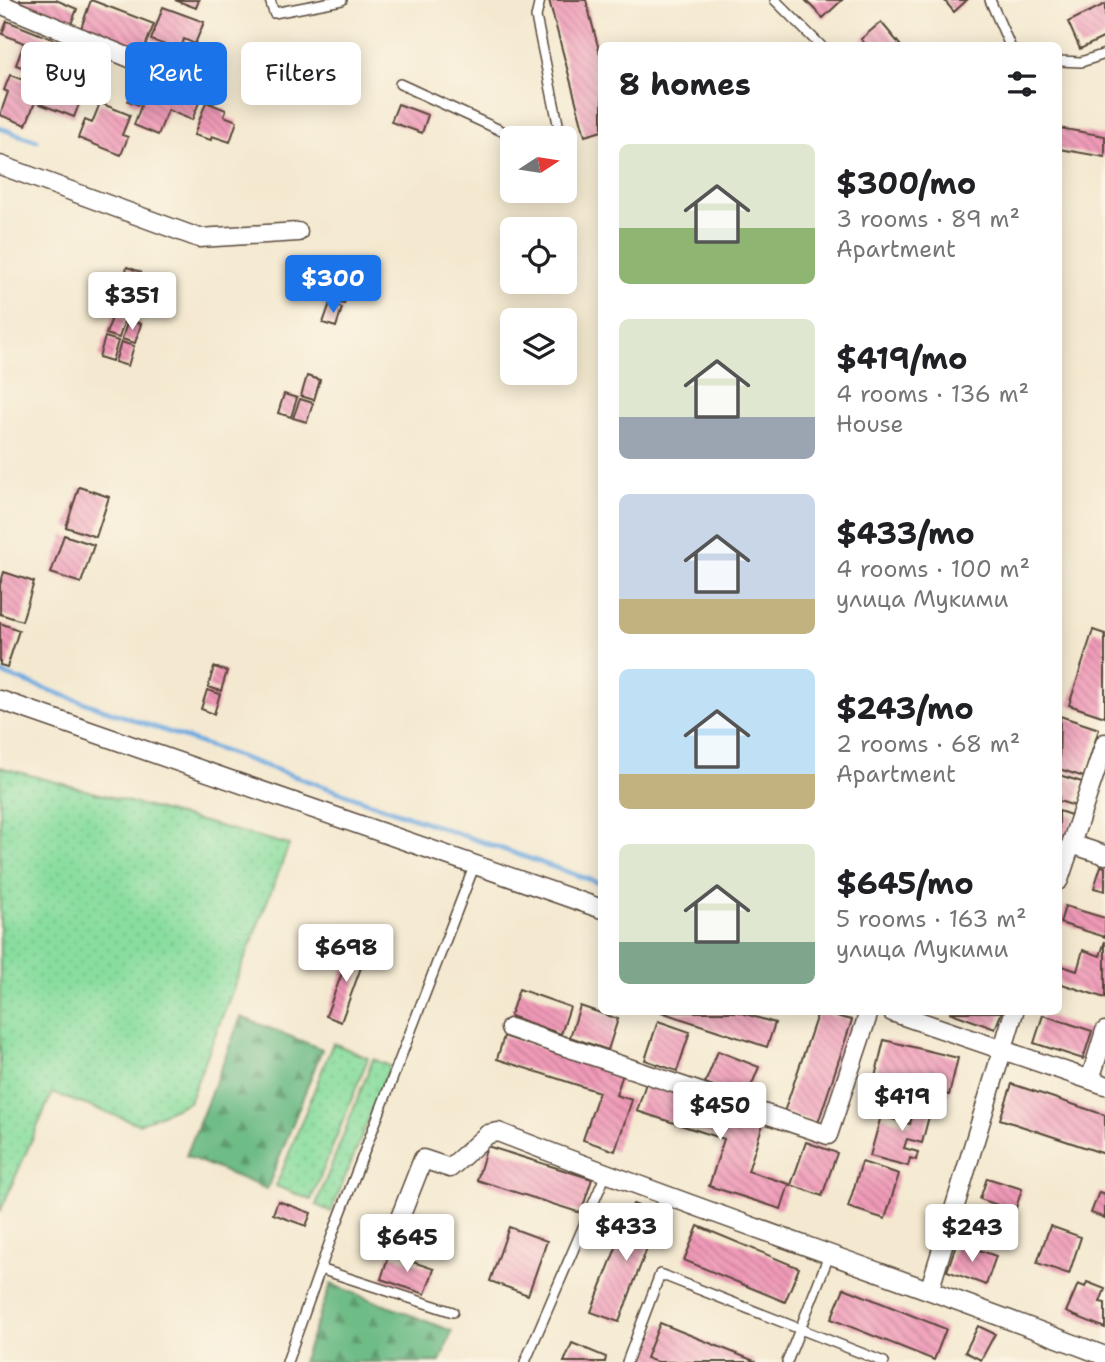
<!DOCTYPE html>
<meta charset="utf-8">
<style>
:root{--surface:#fff;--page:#f6f6f6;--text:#202124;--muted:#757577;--accent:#1a73e8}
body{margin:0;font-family:"Shantell Sans",sans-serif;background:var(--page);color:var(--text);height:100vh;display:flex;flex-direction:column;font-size:26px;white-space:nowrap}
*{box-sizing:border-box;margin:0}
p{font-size:23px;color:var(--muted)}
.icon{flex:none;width:38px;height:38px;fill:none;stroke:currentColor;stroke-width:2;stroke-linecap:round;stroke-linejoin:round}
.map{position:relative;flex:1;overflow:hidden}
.panel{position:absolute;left:598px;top:42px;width:464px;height:973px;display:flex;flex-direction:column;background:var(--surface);border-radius:10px;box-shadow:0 4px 18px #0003}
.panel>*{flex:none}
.top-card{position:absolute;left:21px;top:42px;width:472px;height:63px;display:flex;gap:14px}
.needle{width:46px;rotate:78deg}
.buttons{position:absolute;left:500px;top:126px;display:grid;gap:14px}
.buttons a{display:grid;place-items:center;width:77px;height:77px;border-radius:10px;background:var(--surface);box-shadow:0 4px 18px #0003;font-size:35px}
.price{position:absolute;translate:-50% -60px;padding:0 16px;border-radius:7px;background:#fff;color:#222;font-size:23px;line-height:46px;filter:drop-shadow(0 2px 4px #0008)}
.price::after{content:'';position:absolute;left:50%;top:42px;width:21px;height:16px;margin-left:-10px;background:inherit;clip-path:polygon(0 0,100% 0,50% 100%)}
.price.current{background:var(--accent);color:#fff}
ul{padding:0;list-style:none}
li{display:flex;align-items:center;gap:21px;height:175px;padding:0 21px}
li span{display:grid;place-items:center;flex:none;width:196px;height:140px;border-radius:10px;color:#555}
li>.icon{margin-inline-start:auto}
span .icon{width:84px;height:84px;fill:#fffc;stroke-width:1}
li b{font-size:30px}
h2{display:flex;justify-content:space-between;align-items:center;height:84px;padding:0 21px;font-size:30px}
.chip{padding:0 24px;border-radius:10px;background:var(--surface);box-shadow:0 4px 18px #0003;font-size:24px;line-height:63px}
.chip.current{background:var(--accent);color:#fff}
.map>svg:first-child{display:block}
</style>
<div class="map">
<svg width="1105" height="1362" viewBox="0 0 1105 1362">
<defs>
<pattern id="grass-dots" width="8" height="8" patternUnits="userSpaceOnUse" patternTransform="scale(1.75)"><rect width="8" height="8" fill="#88dd9f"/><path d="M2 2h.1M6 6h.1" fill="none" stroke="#76be88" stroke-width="1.8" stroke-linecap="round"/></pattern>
<pattern id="forest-firs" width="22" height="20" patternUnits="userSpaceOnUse" patternTransform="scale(1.75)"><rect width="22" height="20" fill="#6ebc86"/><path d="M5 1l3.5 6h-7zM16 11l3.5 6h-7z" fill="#5c996d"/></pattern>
<pattern id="building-back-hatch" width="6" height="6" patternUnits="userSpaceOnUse" patternTransform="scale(1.75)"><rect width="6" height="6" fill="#f09ab8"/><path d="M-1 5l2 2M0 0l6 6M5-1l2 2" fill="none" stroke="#c47e95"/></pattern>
</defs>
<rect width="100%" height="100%" fill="#fcf5e5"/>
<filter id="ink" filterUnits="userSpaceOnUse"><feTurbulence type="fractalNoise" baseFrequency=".0143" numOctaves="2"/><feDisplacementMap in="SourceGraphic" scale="14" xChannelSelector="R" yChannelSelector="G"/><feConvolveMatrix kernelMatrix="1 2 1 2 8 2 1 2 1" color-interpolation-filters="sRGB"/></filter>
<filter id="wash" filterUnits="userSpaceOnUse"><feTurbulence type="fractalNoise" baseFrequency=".00686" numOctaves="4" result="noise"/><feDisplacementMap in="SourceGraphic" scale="28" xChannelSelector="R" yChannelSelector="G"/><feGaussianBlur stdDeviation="1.57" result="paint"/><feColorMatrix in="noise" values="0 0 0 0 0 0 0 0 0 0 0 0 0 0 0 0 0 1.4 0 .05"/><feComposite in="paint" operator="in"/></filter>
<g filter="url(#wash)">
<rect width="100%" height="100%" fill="#f4e9d0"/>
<path fill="url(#grass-dots)" stroke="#62845e" stroke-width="2" d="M0,767L289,845L189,1102L139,1124L52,1093L0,1212Z
M333,1043L368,1058L311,1200L276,1186Z
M373,1059L390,1066L331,1212L316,1205Z"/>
<path fill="url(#forest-firs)" stroke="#547352" stroke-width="2" d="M241,1017L322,1049L267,1189L186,1156Z
M331,1284L452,1331L440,1362H302Z"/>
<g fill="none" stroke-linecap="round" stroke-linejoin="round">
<path stroke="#6faae0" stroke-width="5" d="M0,128L37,141
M0,673L602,884"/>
</g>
<g id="blocks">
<path fill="url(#building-back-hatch)" d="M20,0H56L77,9L71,24L18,5Z
M91,0L154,24L142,54L80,31Z
M175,0H199L196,8Z
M549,0H586L602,62V131L585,136Z
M805,0H842L823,18Z
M944,0H967L954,12Z
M1105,4V37L1080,49L1068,22Z
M163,7L204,22L195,44L184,39L180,50L151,40Z
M7,21L57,41L47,65L78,77L73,90L83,94L74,117L35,102L26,125L0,115L8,92L4,90L10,75L23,80L27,69L16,65L24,43L2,34Z
M881,22L901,46H867L861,39Z
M139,75L200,100L192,120L168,110L158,135L134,125L141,106L128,101Z
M206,102L226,110L224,116L237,121L230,142L212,136L211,140L194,135Z
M100,103L130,115L122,135L128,137L121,155L78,138L85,120L92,123Z
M398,104L428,115L422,133L391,122Z
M1059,128L1105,136V157L1059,149Z
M127,267L141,272L135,291L122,286Z
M337,281L350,285L344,304L331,300Z
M330,303L342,308L336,327L323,323Z
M113,315L125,319L119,338L106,334Z
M128,320L141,324L135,343L122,339Z
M105,337L118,341L112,361L99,357Z
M121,342L134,346L128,366L115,362Z
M307,376L320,380L314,400L301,396Z
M284,394L297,398L291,417L278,413Z
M300,399L313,403L307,422L293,418Z
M79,487L109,497L96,537L66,527Z
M64,535L94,545L81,583L51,573Z
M4,572L34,582L22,621L0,614V585Z
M0,623L19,630L7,667L0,665Z
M1093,630L1105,634V717L1069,705Z
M214,667L227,671L221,691L208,687Z
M207,690L220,694L214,714L201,709Z
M1060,716L1099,729L1084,777L1059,769Z
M1059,775L1082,782L1075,806L1059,801Z
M1059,811L1074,816L1059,856Z
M1101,866L1105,867V891L1094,888Z
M1065,906L1105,918V937L1060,923Z
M1105,941V998L1059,983V965L1077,971L1083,950L1100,956Z
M352,946L367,951L341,1022L326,1016Z
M519,989L570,1007L561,1034L510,1016Z
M580,1006L618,1019L608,1050L570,1037Z
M661,1012H739L775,1023L767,1047Z
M818,1012L852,1020L818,1123L784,1112Z
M949,1012H1002L995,1029Z
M1043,1015L1092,1031L1083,1059L1034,1043Z
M658,1021L690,1032L677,1071L645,1060Z
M504,1036L623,1074L616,1095L632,1100L615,1151L583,1140L599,1092L497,1059Z
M884,1040L958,1058L949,1095L875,1077Z
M718,1051L759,1067L746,1099L705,1083Z
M646,1083L764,1121L748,1171L789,1184L781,1209L709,1186L724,1139L637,1111Z
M1012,1084L1105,1115V1154L1000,1119Z
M911,1095L933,1101L922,1143L907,1139L904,1148L918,1152L916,1160L910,1158L908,1166L870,1156L881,1116L910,1124L912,1117L906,1115Z
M806,1142L837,1153L822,1196L791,1185Z
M487,1146L592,1179L581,1213L477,1180Z
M862,1162L899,1174L885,1219L848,1207Z
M987,1178L1022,1189L1015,1211L980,1199Z
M1099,1192L1105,1194V1218L1091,1213Z
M278,1201L311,1213L306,1226L273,1214Z
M633,1204L660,1214L619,1322L591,1312Z
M698,1226L799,1268L785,1302L684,1260Z
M1050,1226L1081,1237L1069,1274L1037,1263Z
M509,1227L547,1241L528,1295L490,1281Z
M957,1242L996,1256L986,1285L947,1271Z
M389,1254L434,1269L425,1294L381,1279Z
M1087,1282L1105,1289L1100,1302L1105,1303V1328L1066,1312L1078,1284L1085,1287Z
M844,1288L946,1329L934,1360L831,1319Z
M660,1323L757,1362H657L646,1358Z
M978,1326L995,1334L981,1360L965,1352Z
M572,1343L606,1357L605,1362H564Z"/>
</g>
</g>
<g filter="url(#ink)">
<use href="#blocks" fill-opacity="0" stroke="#574739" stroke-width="2"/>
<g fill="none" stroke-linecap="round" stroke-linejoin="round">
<g stroke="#574739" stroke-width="12">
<path id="lane" d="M270,0L274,13L342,0
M540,0L536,17L561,138
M775,0L821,46
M990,0L1010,46
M1059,61L1081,62L1105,54
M400,84L517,138
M320,1269L453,1312
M287,1362L333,1233L475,864
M525,1362L606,1174
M627,1362L660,1274L884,1362
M787,1362L830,1253"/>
</g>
<g stroke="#574739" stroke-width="21">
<path id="street" d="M0,4L214,93
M0,165L199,238L298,232
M0,700L602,909
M1071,844L1105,855
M1059,880L1105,743
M892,1012L1105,1085
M510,1028L828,1135L869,1012
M1090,1080L1105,1031
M394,1233L423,1159L450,1168L488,1134L498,1132C699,1211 904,1278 1105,1356
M930,1288L1014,1012"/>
</g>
<use href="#lane" stroke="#fff" stroke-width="9"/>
<use href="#street" stroke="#fff" stroke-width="18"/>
</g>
</g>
</svg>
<div class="buttons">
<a><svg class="needle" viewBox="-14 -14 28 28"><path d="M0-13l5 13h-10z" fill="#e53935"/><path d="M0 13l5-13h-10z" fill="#757577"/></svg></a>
<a><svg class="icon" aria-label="locate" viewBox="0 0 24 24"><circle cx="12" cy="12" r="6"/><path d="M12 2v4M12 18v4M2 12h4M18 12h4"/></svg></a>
<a><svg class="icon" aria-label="layers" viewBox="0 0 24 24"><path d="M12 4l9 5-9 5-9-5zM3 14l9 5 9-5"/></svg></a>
</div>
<b class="price current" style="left:333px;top:315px">$300</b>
<b class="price" style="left:132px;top:332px">$351</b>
<b class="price" style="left:346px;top:984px">$698</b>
<b class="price" style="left:902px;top:1133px">$419</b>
<b class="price" style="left:720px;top:1142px">$450</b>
<b class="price" style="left:626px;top:1263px">$433</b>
<b class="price" style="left:972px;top:1264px">$243</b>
<b class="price" style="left:407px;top:1274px">$645</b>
<div class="top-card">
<a class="chip">Buy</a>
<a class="chip current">Rent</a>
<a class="chip">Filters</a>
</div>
<section class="panel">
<h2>8 homes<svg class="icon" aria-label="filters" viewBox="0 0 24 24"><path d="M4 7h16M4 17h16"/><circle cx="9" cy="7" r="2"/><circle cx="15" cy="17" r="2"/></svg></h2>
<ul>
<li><span style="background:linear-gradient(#dfe7d0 60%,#8fb573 0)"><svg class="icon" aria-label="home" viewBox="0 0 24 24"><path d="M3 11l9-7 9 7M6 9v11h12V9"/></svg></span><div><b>$300/mo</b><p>3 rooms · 89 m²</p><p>Apartment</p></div></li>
<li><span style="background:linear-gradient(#dfe7d0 70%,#9aa5b1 0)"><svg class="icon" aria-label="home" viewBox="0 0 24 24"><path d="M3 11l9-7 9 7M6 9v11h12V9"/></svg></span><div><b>$419/mo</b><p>4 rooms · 136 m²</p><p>House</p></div></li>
<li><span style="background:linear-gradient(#c9d6e8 75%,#c2b280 0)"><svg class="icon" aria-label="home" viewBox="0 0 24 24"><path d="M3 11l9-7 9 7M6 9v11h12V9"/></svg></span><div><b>$433/mo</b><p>4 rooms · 100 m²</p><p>улица Мукими</p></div></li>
<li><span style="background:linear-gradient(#bfe0f5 75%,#c2b280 0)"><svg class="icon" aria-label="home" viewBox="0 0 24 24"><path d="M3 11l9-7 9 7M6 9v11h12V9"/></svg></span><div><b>$243/mo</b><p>2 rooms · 68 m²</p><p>Apartment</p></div></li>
<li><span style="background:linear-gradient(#dfe7d0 70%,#7fa58c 0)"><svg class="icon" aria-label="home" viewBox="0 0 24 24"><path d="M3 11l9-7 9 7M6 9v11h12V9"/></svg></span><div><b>$645/mo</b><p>5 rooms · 163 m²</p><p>улица Мукими</p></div></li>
</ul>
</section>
</div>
